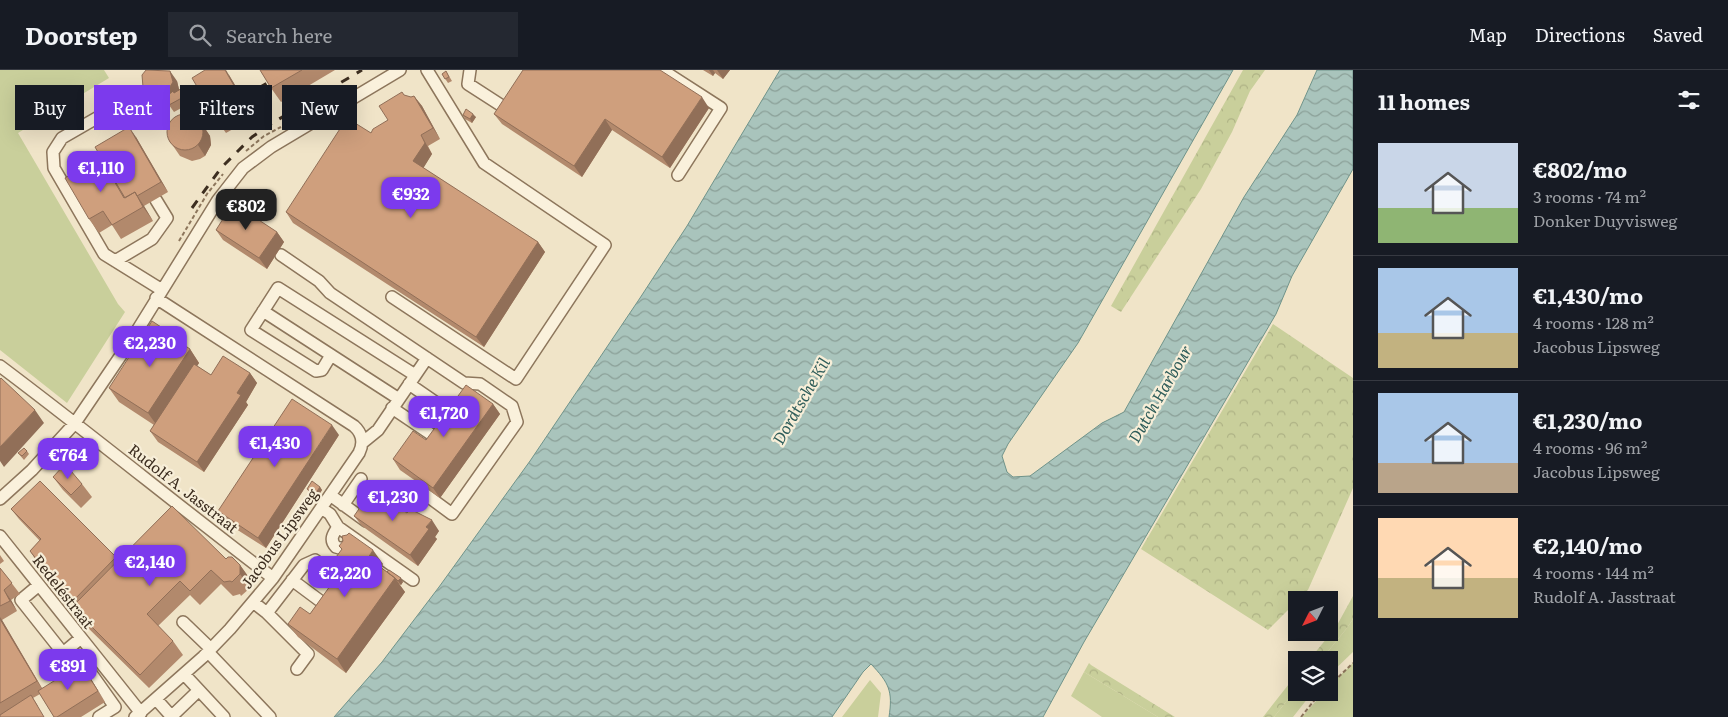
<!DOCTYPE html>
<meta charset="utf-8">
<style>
:root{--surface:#171b24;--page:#242831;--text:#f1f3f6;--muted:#9ea1a6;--line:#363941;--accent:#7c3aed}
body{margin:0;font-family:Literata,serif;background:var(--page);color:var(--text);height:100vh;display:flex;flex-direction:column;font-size:19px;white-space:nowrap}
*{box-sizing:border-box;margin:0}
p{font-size:16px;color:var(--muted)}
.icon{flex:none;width:28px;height:28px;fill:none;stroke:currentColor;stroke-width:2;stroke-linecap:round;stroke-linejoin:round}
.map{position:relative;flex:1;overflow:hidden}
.drawer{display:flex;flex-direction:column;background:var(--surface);width:375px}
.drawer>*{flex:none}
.top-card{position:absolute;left:15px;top:15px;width:475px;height:45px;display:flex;gap:10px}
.needle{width:32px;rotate:228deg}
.buttons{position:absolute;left:1288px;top:521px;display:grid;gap:10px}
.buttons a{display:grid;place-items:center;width:50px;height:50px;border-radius:0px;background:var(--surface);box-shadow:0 5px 20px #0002;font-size:25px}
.price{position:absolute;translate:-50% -42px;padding:0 11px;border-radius:10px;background:var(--accent);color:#fff;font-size:16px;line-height:32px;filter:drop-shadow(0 1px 2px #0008)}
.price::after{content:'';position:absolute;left:50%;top:30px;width:15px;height:11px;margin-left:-8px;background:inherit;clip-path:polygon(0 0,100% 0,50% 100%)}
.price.active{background:#222;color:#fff}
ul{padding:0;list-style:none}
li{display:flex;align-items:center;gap:15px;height:125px;padding:0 25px}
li+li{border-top:1px solid var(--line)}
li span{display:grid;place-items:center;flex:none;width:140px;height:100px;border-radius:0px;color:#555}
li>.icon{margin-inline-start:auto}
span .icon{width:60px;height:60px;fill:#fffc;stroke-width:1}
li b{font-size:21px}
h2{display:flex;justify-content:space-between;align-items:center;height:60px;padding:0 25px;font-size:21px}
.pill{padding:0 18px;border-radius:0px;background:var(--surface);box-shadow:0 5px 20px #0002;font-size:18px;line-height:45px}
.pill.active{background:var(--accent);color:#fff}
header{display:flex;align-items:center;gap:30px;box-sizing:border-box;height:70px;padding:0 25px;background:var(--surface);border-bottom:1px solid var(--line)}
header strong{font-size:24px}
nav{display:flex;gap:28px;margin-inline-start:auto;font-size:18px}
.search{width:350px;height:45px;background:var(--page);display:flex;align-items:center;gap:12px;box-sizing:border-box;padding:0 18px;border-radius:0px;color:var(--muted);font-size:19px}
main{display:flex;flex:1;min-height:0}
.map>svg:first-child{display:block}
</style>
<header>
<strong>Doorstep</strong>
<div class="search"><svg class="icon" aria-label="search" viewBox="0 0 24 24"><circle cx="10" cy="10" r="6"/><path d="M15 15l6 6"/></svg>Search here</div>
<nav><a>Map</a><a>Directions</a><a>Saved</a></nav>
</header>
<main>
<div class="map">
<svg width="1353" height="647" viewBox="0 0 1353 647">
<defs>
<pattern id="forest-crowns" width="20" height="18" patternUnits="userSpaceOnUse" patternTransform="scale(1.25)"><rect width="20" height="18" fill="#c9cf9b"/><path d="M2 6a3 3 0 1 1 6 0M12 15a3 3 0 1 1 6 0" fill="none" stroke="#aeb285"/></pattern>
<pattern id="water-waves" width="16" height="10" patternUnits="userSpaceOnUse" patternTransform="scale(1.25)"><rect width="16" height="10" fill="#a9c4bc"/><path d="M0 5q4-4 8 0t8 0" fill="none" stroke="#8ba098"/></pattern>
</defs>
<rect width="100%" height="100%" fill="#f0e4c8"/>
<path fill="#c9cf9b" d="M0,0H104L109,8L18,63L118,234L125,242L67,333L0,280Z
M1353,549V582L1329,605V590H1321L1347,558Z
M1353,593V647H1302L1323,623L1329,622V616Z
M1084,602L1158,647H1102L1071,626Z
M870,610L881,623L878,647H842Z
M1296,619V622L1312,623L1293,647H1274Z"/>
<path fill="url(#forest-crowns)" d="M1243,0H1265L1250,21L1232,62L1201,119L1121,242L1111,236Z
M1273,254L1353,308V418L1308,520L1296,530V532L1268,560L1141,479Z
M1353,526V549L1347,558L1321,590H1309L1336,557Z
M1089,593L1091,595L1175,647H1158L1084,602Z
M1296,605V619L1274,647H1263Z"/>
<path fill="url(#water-waves)" stroke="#6f938a" d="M780,0H1233L1078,273L1008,374L1002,386L1007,402L1013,407L1030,406L1102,353L1124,342L1244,127L1297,45L1317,0H1353V99L1292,206L1276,244L1084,572L1043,647H889C893,621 889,613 871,594L863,602L832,647H334L382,592L439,517L530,391L640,228L687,156Z"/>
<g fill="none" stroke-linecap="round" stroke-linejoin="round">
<g stroke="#8d765c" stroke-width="14">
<path id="minor" d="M470,0L468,14L510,41
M662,0L721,38L678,105
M121,34L62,68L53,82L54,98L104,184L162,220
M281,185L319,211L330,223L464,313L480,314L512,336L517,352L452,444L418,419
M115,191L152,169L167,148L156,130
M392,227L516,309L605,175L484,93L427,0
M263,241L399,329
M331,285L322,300L316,301L251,260L278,218L415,305
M0,296C92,365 181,438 273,508
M409,314L451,343
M392,338L438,369
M362,373L378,360L427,288
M330,425L366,451
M0,429L32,400L75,353L132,269L218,130L243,98L271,77L400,0
M343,435L361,409
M321,438L330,444L338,457L413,510
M338,457C333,464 329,470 336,477C344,480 348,476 352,469
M0,466L141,643
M292,510L331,539
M39,515L21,530L63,583L81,568
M253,532L267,543L308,584L297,599
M267,543L304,495L315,490L339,508
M183,552L211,579
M208,582L270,647
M88,599L115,637L99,647
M184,604L224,647
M156,629L172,647
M135,647L203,587L230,559L273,508L359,383C364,373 362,363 354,356L156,228
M171,647L197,622"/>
</g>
<path stroke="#8d765c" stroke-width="2" stroke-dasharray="4 2.5" stroke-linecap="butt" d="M246,81L264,66L281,57
M179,171L207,124L223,104
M1329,616L1353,593
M1301,647L1321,622"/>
<use href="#minor" stroke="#faf1dc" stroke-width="11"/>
<path stroke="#3d2e20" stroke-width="3" stroke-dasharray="9 9" stroke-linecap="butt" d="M243,27L269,12
M248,36L274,21
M192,138L221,98L252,67L274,52L362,0"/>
</g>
<path fill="#b2896c" d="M260,0H335L281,32L271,18Z
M703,0H730L723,9L715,3L713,6Z
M446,1L452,11L448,13L442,4Z
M229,5L254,47L226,63L216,49Z
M177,11L179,20L184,17L194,31L174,42L169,35H160L151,28L143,17Z
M404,26L411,27L414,26L422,36L440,69L428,76L432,84L423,98L538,172L545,182L484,277L293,153L286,142L371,63L388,50Z
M709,38L670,98L612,60L582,107L502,54L494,44Z
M463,45L476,47L472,53L465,49Z
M207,53L204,57L210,66L211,75L205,86L200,89L192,91L180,86L169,70Z
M136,67L168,122L144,136L153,151L121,169L112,155L99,163L89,149Z
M216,160L277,162L284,172L267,199L223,170Z
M179,269L184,276L190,279L199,293L197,296L211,305L250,303L257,313L246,332L248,335L204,402L158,372L150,361L154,355L119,332L109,318L134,286L137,281L135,278Z
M493,334L500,344L440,428L400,400L393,389Z
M339,365L266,478L225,452L218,441Z
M27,381L29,384L24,390L18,383Z
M53,407L82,414L92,427L81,438L63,420Z
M320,417L322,420L317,428L309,422L307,419Z
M11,439L116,487L118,490L226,489L240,495L250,509V518L241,526L240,524L233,526L221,514L200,535L190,525L158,556L173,571L183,585L149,618L81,551L72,537V536L37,492L30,481L40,471L19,449Z
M407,443L439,461L435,467L437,469L418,496L362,456L354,446Z
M339,476L383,494L380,497L403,512L401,515L399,514L405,522L346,603L298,567L288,554L310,544L333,512L325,502L342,480Z
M0,485L4,491L0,494Z
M0,498L20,524L11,530L17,541L2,550L42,618L88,604L105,632L81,647H54L40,624L33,628L38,636L0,647Z"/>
<path fill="#916f58" d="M225,0H226L229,5L254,47L244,33Z
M709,0H713L715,3L713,6Z
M717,0H730L723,9Z
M170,1L177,11L180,23L173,33L166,23Z
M414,26L422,36L440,69L433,58Z
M702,27L709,38L670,98L662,87Z
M199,41L207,53L204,57L210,66L211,75L205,86L198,75L200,54Z
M473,44L476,47L472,53L470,49Z
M605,49L612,60L582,107L574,96Z
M129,57L136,67L168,122L161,112Z
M421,65L432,84L421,102L413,91Z
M135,122L144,136L153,151L143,137Z
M277,162L284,172L267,199L259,188Z
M538,172L545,182L484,277L476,267Z
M179,269L188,281L190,279L199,293L158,357L148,343Z
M250,303L257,313L246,332L248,335L204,402L197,392L237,323Z
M493,334L500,344L440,428L433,418Z
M35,340L44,353L4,397L0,391V377Z
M332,355L339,365L266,478L258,468Z
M320,417L322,420L317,428L315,424Z
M432,450L439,461L435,467L437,469L418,496L410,485L426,457Z
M373,480L383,494L377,501L368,488Z
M240,495L250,509V518L240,504Z
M395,508L405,522L346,603L337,589Z
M401,508L403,512L401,515L398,511Z
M4,520L11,530L17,541L10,531Z
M0,547L2,550L44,622L37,611L0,549Z
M81,594L88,604L105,632L98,621Z"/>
<path fill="#cf9f7d" stroke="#916f58" d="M146,0L170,1L173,12L166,23L161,25H153L143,17L142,5Z
M205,0H225L244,33L216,49L192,8Z
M260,0H302L271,18Z
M523,0H660L702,27L662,87L605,49L574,96L494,44Z
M446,1L449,7L445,9L442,4Z
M184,17L189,24L169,35L165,28L173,21L174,23Z
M402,22L404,25L411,27L414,26L433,58L421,65L425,73L413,91L538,172L476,267L286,142L347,48L371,63L373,59L388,50L379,36Z
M466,39L473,44L470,49L463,45Z
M199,41L204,49L201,53L199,50L193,46Z
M167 62a18 18 0 1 1 36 0a18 18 0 1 1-36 0Z
M129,57L161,112L137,126L135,122L125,128L95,77Z
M100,87L124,128L135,122L143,137L112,155L103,141L89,149L65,108Z
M233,133L277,162L259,188L216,160Z
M152,251L179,269L178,271L190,279L148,343L109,318L131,284L134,286L137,280L135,278Z
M223,286L250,303L237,323L241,325L197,392L150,361L194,294L211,305Z
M1,308L35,340L0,377V309Z
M466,315L493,334L433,418L393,389L413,361L426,370Z
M292,329L332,355L258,468L218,441Z
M24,378L27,381L22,386L18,383Z
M65,394L82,414L71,425L53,407Z
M40,411L116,487L71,533L30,481L41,469L11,439Z
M312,411L320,417L315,424L307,419Z
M373,419L407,443L410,439L432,450L426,457L429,459L410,485L354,446Z
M172,436L226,489L228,487H232L240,495V504L232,512L230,511L224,512L211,500L190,521L180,511L147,544L173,571L140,605L72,537Z
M349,463L373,480L368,488L395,508L337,589L288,554L300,537L310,544L335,509L325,502L342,479L339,476L343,471L342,466L347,465Z
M0,498L12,513L4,520L10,531L0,536Z
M389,500L401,508L398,511L395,508L387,502Z
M0,549L37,611L0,633Z
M81,594L98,621L57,647H54L38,621Z
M31,625L44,647H0V645Z"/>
<g text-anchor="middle" stroke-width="4.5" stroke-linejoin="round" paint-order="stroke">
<g font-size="15" fill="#3d2e20" stroke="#f7eed8">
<text transform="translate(183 419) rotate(38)" y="5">Rudolf A. Jasstraat</text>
<text transform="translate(280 469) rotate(-54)" y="5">Jacobus Lipsweg</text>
<text transform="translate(63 522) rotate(52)" y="5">Redeléstraat</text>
</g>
<g font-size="16" font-style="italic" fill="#2f5d5a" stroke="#f7eed8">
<text transform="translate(1160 324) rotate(-60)" y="6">Dutch Harbour</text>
<text transform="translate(801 331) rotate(-60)" y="6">Dordtsche Kil</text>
</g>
</g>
</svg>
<div class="buttons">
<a><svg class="needle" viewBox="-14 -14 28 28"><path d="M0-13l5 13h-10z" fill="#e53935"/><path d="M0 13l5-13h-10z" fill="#9ea1a6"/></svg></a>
<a><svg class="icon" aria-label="layers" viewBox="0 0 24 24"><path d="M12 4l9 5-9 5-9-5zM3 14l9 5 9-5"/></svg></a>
</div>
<b class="price" style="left:101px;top:123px">€1,110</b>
<b class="price" style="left:411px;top:149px">€932</b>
<b class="price active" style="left:246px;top:161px">€802</b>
<b class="price" style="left:150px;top:298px">€2,230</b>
<b class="price" style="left:444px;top:368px">€1,720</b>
<b class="price" style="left:275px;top:398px">€1,430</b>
<b class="price" style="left:68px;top:410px">€764</b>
<b class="price" style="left:393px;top:452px">€1,230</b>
<b class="price" style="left:150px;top:517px">€2,140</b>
<b class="price" style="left:345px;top:528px">€2,220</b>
<b class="price" style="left:68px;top:621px">€891</b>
<div class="top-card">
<a class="pill">Buy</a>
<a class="pill active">Rent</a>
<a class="pill">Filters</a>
<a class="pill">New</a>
</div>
</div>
<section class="drawer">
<h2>11 homes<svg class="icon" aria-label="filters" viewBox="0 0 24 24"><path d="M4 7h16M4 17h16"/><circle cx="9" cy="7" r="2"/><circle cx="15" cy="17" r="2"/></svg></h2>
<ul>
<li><span style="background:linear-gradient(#c9d6e8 65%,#8fb573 0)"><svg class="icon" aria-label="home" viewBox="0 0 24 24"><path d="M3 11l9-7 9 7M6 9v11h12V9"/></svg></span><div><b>€802/mo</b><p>3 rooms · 74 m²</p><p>Donker Duyvisweg</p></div></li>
<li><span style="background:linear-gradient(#a9c7e8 65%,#c2b280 0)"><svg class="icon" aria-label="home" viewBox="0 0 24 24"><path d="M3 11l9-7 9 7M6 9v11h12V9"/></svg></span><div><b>€1,430/mo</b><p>4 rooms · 128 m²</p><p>Jacobus Lipsweg</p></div></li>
<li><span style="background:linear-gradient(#a9c7e8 70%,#b9a48a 0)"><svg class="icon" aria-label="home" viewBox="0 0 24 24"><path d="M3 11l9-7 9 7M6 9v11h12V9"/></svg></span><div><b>€1,230/mo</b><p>4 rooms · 96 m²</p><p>Jacobus Lipsweg</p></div></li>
<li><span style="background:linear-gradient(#ffd9b3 60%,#c2b280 0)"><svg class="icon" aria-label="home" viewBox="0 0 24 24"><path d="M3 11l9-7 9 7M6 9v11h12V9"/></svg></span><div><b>€2,140/mo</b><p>4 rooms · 144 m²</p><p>Rudolf A. Jasstraat</p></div></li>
</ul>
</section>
</main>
